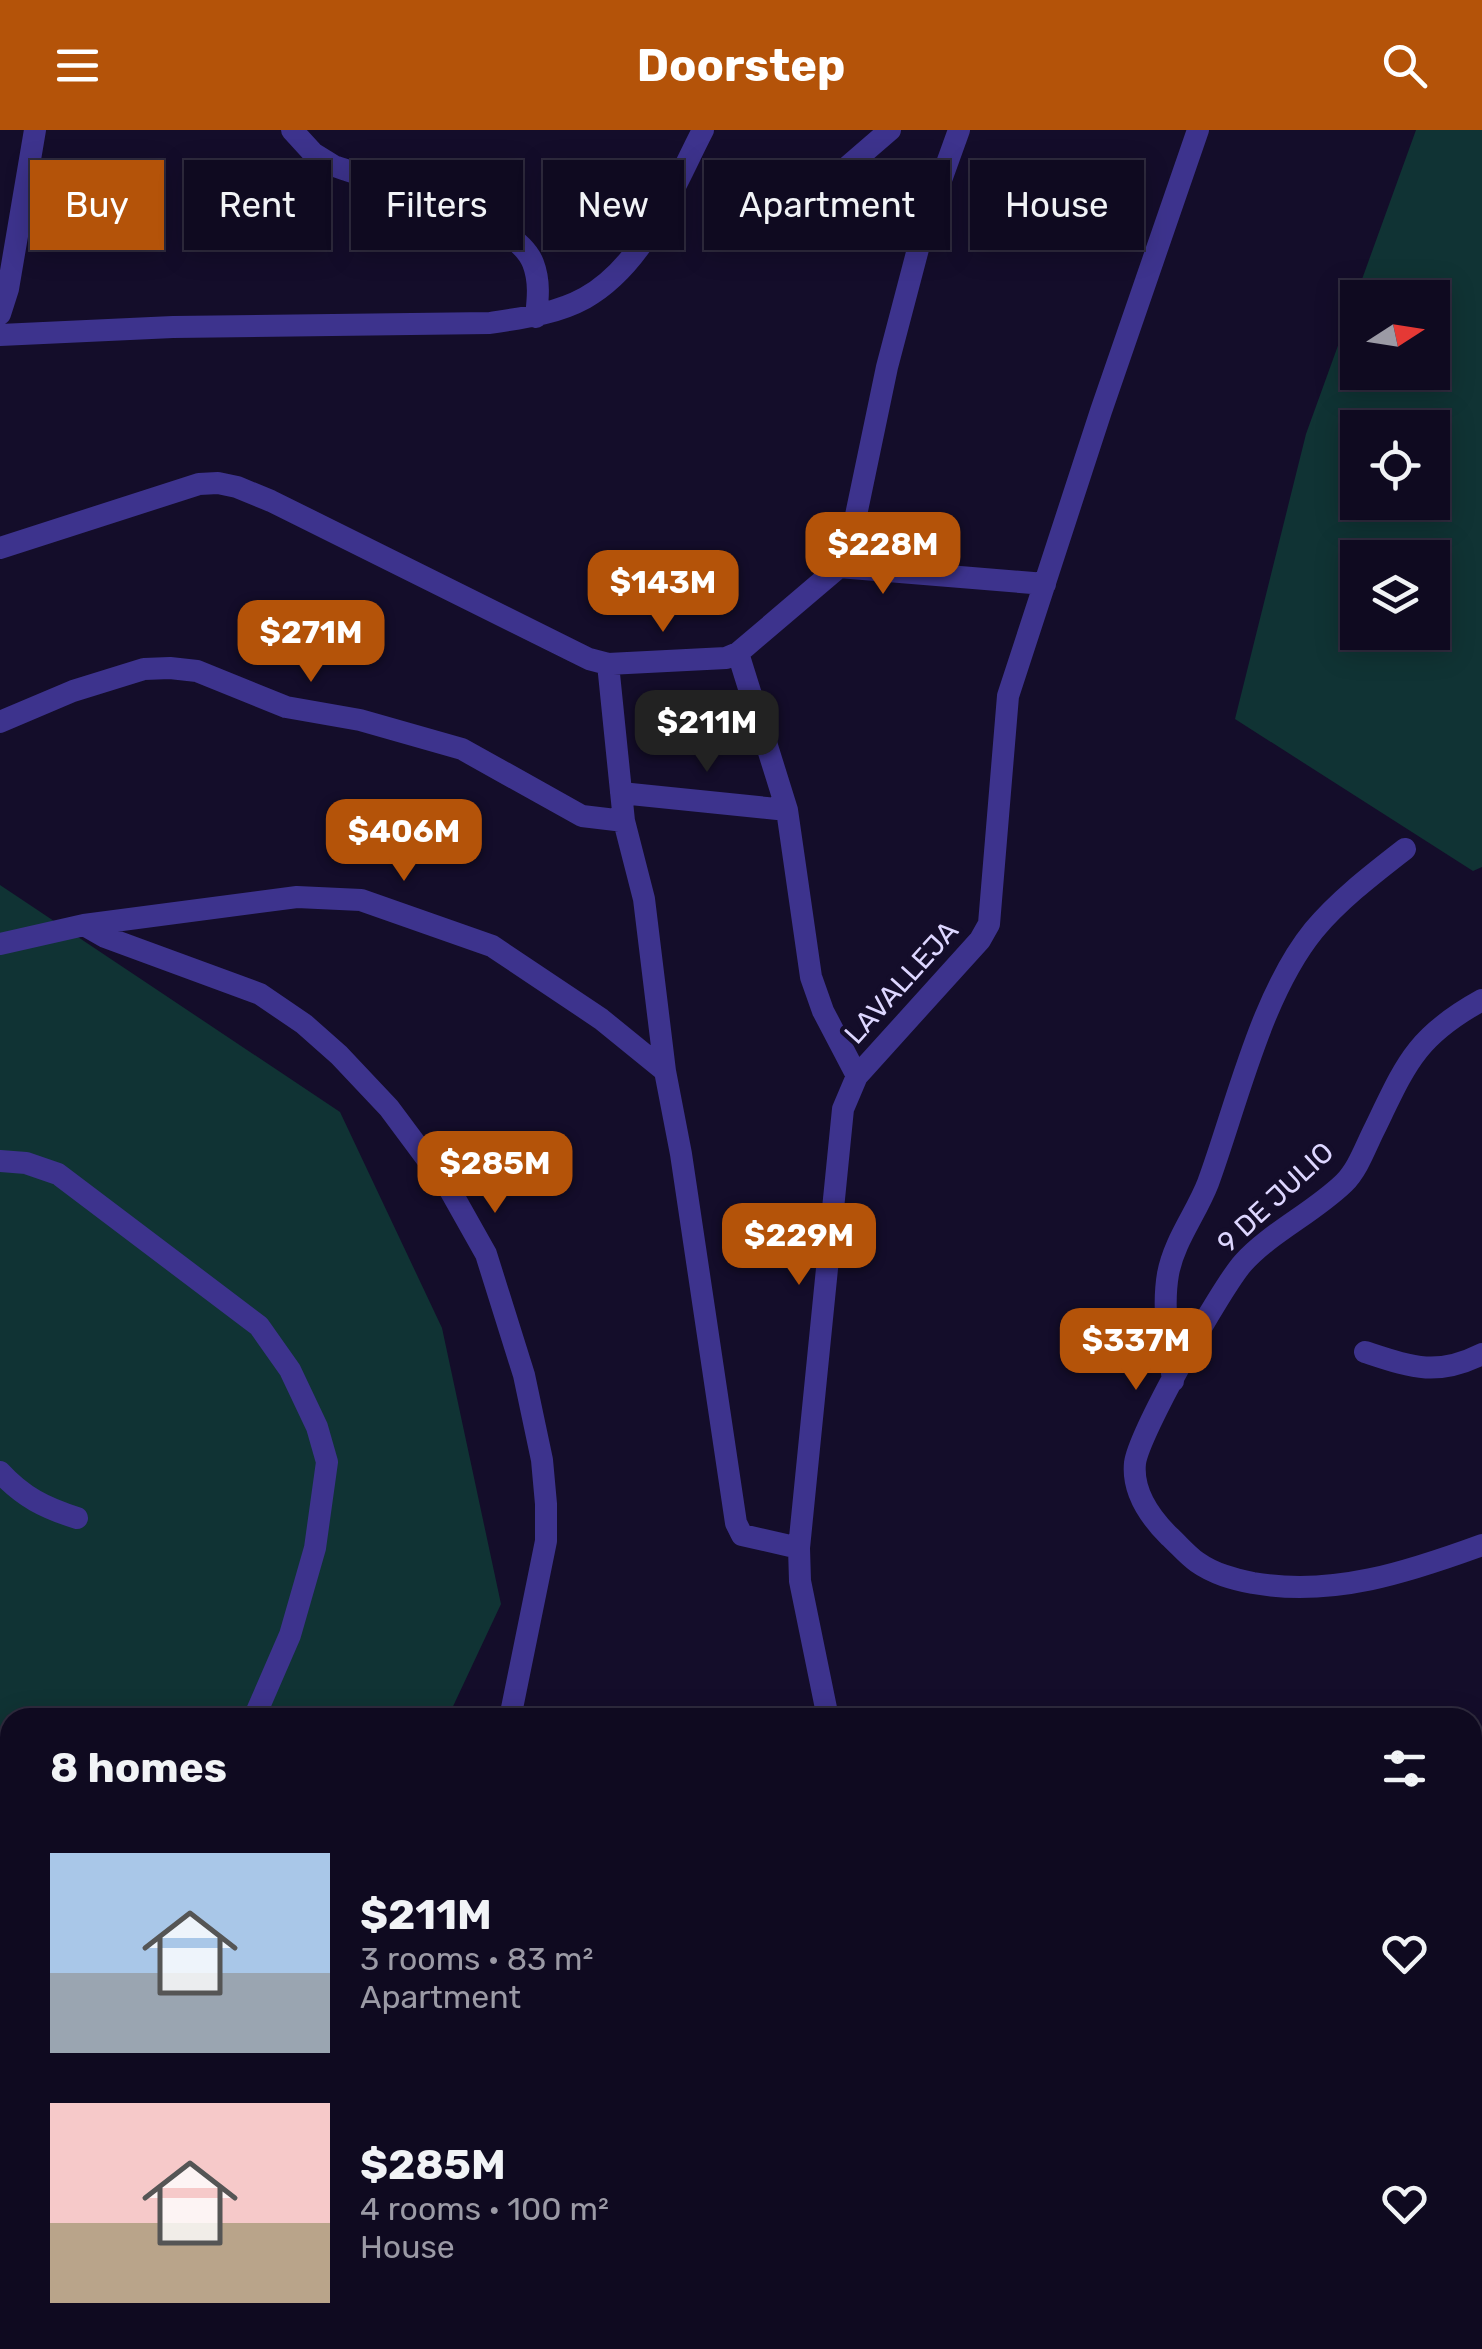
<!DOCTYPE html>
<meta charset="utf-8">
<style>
:root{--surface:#0f0a20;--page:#1d182d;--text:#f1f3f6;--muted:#9b9aa5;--line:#2f2b3e;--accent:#b45309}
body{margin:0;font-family:Rubik,sans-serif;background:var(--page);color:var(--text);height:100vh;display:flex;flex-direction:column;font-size:38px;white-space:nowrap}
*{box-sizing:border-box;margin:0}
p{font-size:32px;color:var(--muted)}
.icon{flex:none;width:55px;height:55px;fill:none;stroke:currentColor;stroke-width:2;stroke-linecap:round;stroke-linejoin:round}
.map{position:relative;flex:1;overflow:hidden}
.panel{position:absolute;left:0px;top:1578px;width:1482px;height:642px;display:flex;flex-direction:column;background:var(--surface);border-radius:30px 30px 0 0;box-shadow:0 5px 25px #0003,0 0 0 2px var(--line)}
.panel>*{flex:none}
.guide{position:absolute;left:30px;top:30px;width:1422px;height:90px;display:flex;gap:20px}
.needle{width:65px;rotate:78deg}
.tools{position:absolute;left:1340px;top:150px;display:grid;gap:20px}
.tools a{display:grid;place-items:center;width:110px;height:110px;border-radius:0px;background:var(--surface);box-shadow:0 5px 25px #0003,0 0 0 2px var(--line);font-size:50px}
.price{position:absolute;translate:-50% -85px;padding:0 22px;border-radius:20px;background:var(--accent);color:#fff;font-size:32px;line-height:65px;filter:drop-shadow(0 2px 5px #0008)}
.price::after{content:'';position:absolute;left:50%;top:60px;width:30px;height:22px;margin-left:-15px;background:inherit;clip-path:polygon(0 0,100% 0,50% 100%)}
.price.active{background:#222;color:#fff}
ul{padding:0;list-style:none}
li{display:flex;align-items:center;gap:30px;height:250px;padding:0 50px}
li span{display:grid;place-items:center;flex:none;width:280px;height:200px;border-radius:0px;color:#555}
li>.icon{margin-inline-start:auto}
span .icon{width:120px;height:120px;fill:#fffc;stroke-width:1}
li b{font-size:42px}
h2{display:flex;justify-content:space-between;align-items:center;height:120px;padding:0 50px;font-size:42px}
.tag{padding:0 35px;border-radius:0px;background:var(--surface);box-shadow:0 5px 25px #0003,0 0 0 2px var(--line);font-size:35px;line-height:90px}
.tag.active{background:var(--accent);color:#fff}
header{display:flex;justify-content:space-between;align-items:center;height:130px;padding:0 50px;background:var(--accent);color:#fff;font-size:45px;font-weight:700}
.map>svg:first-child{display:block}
</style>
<header><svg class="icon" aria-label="menu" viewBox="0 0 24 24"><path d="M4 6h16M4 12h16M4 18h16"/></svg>Doorstep<svg class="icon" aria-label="search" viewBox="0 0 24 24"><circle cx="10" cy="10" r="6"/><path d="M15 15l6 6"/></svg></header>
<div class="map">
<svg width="1482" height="2219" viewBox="0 0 1482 2219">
<rect width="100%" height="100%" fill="#140d2a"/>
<path fill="#103334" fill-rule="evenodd" d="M1416,0H1482V737L1473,741L1235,589L1306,304ZM1358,168H1432V242H1358ZM1358,298H1432V372H1358ZM1358,428H1432V502H1358Z
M0,755L340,982L442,1198L501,1474L448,1587L10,1588V1801L0,1804Z"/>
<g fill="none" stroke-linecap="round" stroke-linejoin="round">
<path stroke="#051a4b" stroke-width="6" d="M869,2210L871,2219
M448,2219L462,2210"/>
<path stroke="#3d338d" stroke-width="22" d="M292,0L313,23L334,36C382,53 514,85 533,133C540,151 538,169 536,187
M839,44L890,0
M0,184L8,159L35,0
M0,205L173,197L490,193C522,188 556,184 585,168C645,134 673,58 703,0
M0,418L199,354L218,353L237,357L271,371L589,529L608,534L726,528L738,523L787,680L811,847L823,881L857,946
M839,437L855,390L887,237L923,100L959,0
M738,523L839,437L1045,454
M608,534L624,691L644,769L665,941L681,1024L736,1393L742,1405L799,1418
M0,592L73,561L144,539L170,538L197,541L286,577L360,590L462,619L582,686L624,691
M621,663L787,680
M84,795L105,807L260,864L304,894L339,925L389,978L450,1060L486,1124L524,1245L542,1330L546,1374V1411L510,1588
M0,814L84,795L297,767L361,770L492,816L601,889L665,941
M1482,870C1415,907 1406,934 1374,1000C1365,1018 1358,1039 1344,1053C1313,1083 1271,1102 1243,1133C1221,1158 1139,1303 1135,1333C1132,1362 1150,1387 1169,1406C1178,1414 1187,1425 1197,1432C1214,1444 1233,1449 1253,1453C1333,1467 1408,1442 1482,1415
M0,1031L26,1033L58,1044L259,1196L290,1240L317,1297L327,1332L315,1418L290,1505L254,1588
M1365,1222C1411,1237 1436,1247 1482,1224
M1173,1251C1169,1217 1162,1178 1168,1144C1174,1111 1196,1084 1208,1053C1237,974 1261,865 1314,800C1340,769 1373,744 1405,719
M0,1342C23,1367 45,1378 77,1388
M828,1588L800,1451L799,1418L843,979L857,946L980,810L989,794L1008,566L1101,281L1198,0
M1472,1612L1482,1609
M1472,1772L1482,1771
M0,1993L10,1991
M1472,2052L1482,2050
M0,2179L10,2177
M936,2210L938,2219
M403,2219L414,2210
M1105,2219L1106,2210
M1179,2219L1180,2210
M1422,2219L1424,2210"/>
</g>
<g text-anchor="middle" stroke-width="9" stroke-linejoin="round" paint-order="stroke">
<g font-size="28" fill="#ddd6ff" stroke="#140d2a">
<text transform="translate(901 852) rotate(-48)" y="10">LAVALLEJA</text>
<text transform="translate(1275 1067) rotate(-43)" y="10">9 DE JULIO</text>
</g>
</g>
</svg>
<div class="tools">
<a><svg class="needle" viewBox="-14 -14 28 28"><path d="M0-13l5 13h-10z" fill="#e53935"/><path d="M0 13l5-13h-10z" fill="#9b9aa5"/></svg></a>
<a><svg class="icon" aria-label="locate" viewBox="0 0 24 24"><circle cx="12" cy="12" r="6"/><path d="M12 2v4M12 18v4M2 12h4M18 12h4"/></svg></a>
<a><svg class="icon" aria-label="layers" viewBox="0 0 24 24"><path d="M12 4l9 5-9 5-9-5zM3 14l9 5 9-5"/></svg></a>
</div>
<b class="price" style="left:883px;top:467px">$228M</b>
<b class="price" style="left:663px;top:505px">$143M</b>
<b class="price" style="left:311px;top:555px">$271M</b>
<b class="price active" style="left:707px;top:645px">$211M</b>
<b class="price" style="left:404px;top:754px">$406M</b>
<b class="price" style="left:495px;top:1086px">$285M</b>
<b class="price" style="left:799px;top:1158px">$229M</b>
<b class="price" style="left:1136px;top:1263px">$337M</b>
<div class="guide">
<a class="tag active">Buy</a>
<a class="tag">Rent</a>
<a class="tag">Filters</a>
<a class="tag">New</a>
<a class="tag">Apartment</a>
<a class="tag">House</a>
</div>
<section class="panel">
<h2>8 homes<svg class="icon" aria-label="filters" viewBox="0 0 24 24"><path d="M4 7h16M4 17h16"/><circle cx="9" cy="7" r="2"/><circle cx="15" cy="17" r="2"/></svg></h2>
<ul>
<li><span style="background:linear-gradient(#a9c7e8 60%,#9aa5b1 0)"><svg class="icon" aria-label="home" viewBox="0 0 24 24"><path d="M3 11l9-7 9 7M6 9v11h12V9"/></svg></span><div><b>$211M</b><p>3 rooms · 83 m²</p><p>Apartment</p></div><svg class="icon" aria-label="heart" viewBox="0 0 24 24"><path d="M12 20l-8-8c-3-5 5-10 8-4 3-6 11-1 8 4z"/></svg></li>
<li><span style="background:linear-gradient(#f6c9c9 60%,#b9a48a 0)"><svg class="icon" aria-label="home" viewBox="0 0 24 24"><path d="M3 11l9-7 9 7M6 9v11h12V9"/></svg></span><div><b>$285M</b><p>4 rooms · 100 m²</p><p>House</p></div><svg class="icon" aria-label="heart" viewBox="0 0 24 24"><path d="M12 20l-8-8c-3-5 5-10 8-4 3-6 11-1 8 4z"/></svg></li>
</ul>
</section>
</div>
